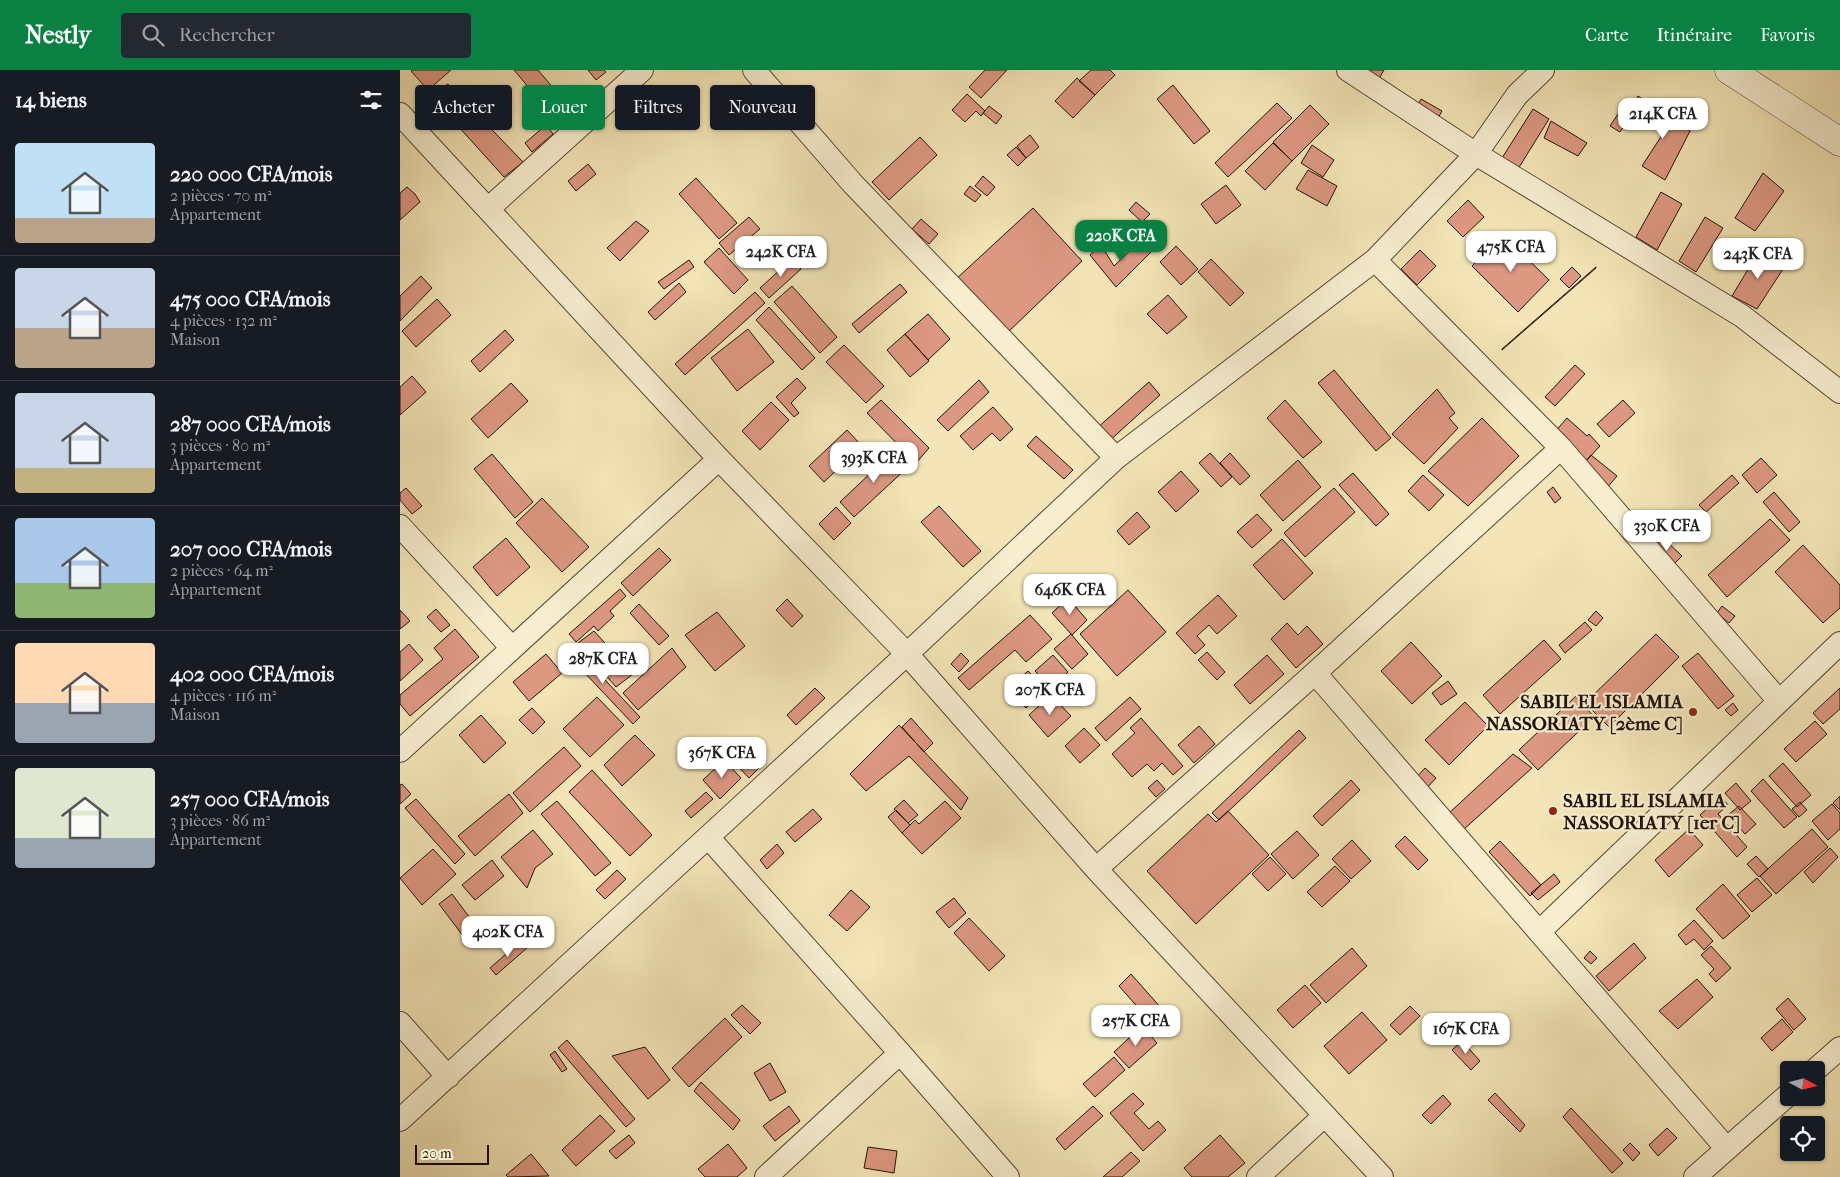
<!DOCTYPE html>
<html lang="fr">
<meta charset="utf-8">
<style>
:root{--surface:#171b24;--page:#242831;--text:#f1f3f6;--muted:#9ea1a6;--line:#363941;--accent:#0b8043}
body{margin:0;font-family:"IM FELL French Canon",serif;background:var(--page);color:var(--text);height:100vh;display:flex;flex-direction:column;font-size:19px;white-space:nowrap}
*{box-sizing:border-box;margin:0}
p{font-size:16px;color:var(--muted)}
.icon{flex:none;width:28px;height:28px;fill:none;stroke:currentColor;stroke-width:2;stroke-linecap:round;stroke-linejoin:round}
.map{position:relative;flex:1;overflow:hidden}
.details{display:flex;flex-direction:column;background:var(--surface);width:400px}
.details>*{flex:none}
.banner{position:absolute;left:15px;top:15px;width:475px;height:45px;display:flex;gap:10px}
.needle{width:32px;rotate:97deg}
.buttons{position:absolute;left:1380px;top:991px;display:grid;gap:10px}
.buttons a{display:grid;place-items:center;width:45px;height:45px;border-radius:5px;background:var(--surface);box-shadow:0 1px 4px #0004;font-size:25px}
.scale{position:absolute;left:15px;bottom:12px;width:74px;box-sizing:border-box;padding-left:5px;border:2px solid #221209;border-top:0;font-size:14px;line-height:18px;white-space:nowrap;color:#221209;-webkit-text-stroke:4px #f7eed0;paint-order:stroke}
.price{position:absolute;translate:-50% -42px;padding:0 11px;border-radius:10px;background:#fff;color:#222;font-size:16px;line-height:32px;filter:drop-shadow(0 1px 2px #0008)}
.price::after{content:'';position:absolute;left:50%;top:30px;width:15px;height:11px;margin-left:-8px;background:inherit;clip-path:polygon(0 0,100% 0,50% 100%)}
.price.selected{background:var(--accent);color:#fff}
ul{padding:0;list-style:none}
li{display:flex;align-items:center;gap:15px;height:125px;padding:0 15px}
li+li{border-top:1px solid var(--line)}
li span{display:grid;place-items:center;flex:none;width:140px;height:100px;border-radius:5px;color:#555}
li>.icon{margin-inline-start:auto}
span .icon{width:60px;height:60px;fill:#fffc;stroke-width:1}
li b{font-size:21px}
h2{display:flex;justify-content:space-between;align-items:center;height:60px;padding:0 15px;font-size:21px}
.pill{padding:0 18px;border-radius:5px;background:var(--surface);box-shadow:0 1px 4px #0004;font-size:18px;line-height:45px}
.pill.selected{background:var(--accent);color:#fff}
header{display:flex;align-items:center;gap:30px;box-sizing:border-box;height:70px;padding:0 25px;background:var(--accent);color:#fff}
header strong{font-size:24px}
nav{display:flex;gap:28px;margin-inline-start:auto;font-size:18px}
.search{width:350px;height:45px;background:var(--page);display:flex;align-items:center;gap:12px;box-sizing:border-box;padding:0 18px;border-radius:5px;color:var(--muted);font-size:19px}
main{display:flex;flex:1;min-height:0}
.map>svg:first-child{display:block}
</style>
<header>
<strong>Nestly</strong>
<div class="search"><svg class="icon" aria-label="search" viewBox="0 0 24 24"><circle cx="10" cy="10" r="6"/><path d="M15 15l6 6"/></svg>Rechercher</div>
<nav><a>Carte</a><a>Itinéraire</a><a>Favoris</a></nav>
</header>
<main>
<section class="details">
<h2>14 biens<svg class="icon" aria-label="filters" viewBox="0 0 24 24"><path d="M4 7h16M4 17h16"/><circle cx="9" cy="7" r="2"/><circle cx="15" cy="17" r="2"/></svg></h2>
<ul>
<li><span style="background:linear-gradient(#bfe0f5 75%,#b9a48a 0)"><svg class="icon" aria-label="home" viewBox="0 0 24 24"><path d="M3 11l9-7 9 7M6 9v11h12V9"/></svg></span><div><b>220 000 CFA/mois</b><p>2 pièces · 70 m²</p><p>Appartement</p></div></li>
<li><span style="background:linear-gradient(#c9d6e8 60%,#b9a48a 0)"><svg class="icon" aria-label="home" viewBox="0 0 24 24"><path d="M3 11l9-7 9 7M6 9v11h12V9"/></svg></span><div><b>475 000 CFA/mois</b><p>4 pièces · 132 m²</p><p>Maison</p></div></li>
<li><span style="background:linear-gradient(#c9d6e8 75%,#c2b280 0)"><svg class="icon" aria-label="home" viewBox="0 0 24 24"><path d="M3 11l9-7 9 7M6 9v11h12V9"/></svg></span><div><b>287 000 CFA/mois</b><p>3 pièces · 80 m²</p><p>Appartement</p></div></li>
<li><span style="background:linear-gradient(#a9c7e8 65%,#8fb573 0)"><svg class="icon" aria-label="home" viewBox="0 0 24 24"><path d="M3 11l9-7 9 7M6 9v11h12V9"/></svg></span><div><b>207 000 CFA/mois</b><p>2 pièces · 64 m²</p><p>Appartement</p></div></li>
<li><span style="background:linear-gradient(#ffd9b3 60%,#9aa5b1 0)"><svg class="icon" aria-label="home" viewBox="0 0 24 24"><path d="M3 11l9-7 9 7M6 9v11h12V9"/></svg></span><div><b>402 000 CFA/mois</b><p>4 pièces · 116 m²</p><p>Maison</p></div></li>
<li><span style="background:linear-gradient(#dfe7d0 70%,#9aa5b1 0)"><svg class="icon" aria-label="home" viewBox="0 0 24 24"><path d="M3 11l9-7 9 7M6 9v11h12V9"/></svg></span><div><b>257 000 CFA/mois</b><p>3 pièces · 86 m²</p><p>Appartement</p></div></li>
</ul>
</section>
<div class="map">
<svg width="1440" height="1107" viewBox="0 0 1440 1107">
<rect width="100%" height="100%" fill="#f3e5b7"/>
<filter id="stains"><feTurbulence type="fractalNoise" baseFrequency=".004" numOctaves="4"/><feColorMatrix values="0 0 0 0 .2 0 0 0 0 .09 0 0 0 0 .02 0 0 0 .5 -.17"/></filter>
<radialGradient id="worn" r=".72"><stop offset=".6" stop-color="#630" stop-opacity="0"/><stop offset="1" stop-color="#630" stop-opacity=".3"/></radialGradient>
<path fill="#dd9882" stroke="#221209" d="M13,0H51L28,20L11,1Z
M114,0H138L160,26L146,38Z
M188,0H204L206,2L196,10Z
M585,0H607L581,28L569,17Z
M691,0H710L715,5L695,25L679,11Z
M965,0H984L977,12Z
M677,8L695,25L673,48L655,31Z
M48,14L123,92L104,107L30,25Z
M773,15L810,61L794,74L757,29Z
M567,24L585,41L581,46L576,41L565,52L552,40Z
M1238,26L1290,61L1265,110L1242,96L1264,62L1234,35Z
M1021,29L1042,41L1037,50L1016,38Z
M877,33L892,48L828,107L815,93Z
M910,35L929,54L892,91L873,72Z
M589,36L602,46L596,54L583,43Z
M1222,38L1232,44L1220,62L1210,56Z
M1133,39L1149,49L1118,99L1102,88Z
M1151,51L1187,73L1178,86L1144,68Z
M146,55L153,64L132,82L125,73Z
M630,65L639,77L626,88L617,76Z
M520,67L537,85L489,130L472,112Z
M873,73L892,91L865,120L845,101Z
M912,75L934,90L923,107L901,93Z
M616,77L626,88L618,96L607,85Z
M188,94L196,104L176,121L168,111Z
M908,100L937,116L927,136L896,119Z
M1363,103L1384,121L1355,161L1335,148Z
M583,106L595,117L587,126L575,116Z
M296,108L337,153L319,169L279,124Z
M826,115L841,135L816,154L801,134Z
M570,116L581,125L575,132L564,124Z
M7,117L15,124L20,132L0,150V123Z
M1261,122L1282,134L1257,180L1236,167Z
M1068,130L1084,147L1063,167L1047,151Z
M736,132L750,144L742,152L729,140Z
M633,138L682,191L605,265L555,210Z
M349,147L360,159L329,185L319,173Z
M1305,147L1323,158L1296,202L1279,191Z
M521,149L538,164L529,174L512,159Z
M236,151L249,161L220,191L207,178Z
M1103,165L1149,210L1118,242L1072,196Z
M740,171L752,181L716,217L690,185L701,175L714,196Z
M776,176L798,199L781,215L760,192Z
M319,178L348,210L334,224L304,192Z
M1020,180L1036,196L1017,215L1001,199Z
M1359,181L1385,196L1357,239L1332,226Z
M392,189L401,199L369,228L360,218Z
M811,189L844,223L830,236L798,202Z
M289,190L294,197L264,219L258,212Z
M1172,197L1181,206L1169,218L1160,209Z
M1196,197V198L1102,280V279Z
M21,206L32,218L0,251V226Z
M279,213L286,222L255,250L248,242Z
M500,214L507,222L459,263L452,254Z
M392,216L437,267L420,283L374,232Z
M355,222L365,233L285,305L275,294Z
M768,225L787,247L767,264L747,244Z
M37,229L51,245L16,277L2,261Z
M369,237L415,288L402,300L356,250Z
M528,244L550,269L528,290L505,264Z
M348,259L374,292L337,321L311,288Z
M105,260L114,270L80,302L71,291Z
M505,264L529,291L510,307L487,280Z
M444,275L484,316L466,333L426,292Z
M1175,295L1185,304L1155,336L1145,327Z
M934,300L991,368L976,381L918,313Z
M12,306L26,322L0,345V317Z
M397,308L406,318L391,333L399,343L394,347L376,327Z
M579,310L589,322L548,361L537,350Z
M749,312L760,325L708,372L696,359Z
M111,313L128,331L88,368L71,349Z
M1037,319L1055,343L1049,348L1058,358L1024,394L992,364Z
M481,330L529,378L516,393L467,343Z
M885,330L922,372L903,388L867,348Z
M1223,330L1235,343L1209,367L1197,354Z
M371,332L389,350L360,380L342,361Z
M593,337L613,359L600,371L592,363L573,380L560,366Z
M1082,348L1119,386L1068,436L1028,401Z
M1167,348L1187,366L1189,364L1200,376L1184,393L1153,364Z
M447,360L462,376L424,412L409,396Z
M636,366L673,400L664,409L627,376Z
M494,381L508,397L454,447L440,432Z
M810,383L832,407L821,417L799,393Z
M830,383L850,406L840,415L820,393Z
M92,384L133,432L115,448L74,399Z
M1191,385L1217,406L1206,419L1180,398Z
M1361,388L1377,405L1357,423L1342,405Z
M898,390L921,417L883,451L860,425Z
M781,401L799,421L776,442L758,422Z
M953,403L989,444L976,456L939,415Z
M1023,405L1044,425L1029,441L1008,421Z
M1332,405L1339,413L1306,442L1299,435Z
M1153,417L1161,428L1155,433L1147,422Z
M6,418L22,436L12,444L0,430V423Z
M934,418L955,442L905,487L884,463Z
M1374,422L1400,452L1389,462L1363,432Z
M142,428L189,477L162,502L116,453Z
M539,436L581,481L563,497L521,452Z
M436,437L451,453L434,470L419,454Z
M737,442L750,457L729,475L717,461Z
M857,444L872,460L852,478L837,462Z
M1370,449L1390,470L1327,527L1308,505Z
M106,468L130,497L97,526L73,497Z
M1263,468L1282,486L1271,497L1253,478Z
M882,469L913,503L884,530L853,495Z
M1403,475L1440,515V538L1423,553L1375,502Z
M259,478L271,490L233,526L221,513Z
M220,519L226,526L210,541L214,546L198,561L194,556L176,572L169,564Z
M728,520L766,562L717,606L680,564Z
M818,525L837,546L817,564L809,555L797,566L805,575L795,584L776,563Z
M668,528L687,550L672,565L652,543Z
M387,529L403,546L392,557L376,540Z
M239,534L269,566L259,575L230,543Z
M1322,536L1335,546L1329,553L1317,543Z
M36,539L50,555L41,562L27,547Z
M0,540L10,551L0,559Z
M1196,541L1203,548L1196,556L1188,550Z
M317,542L345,576L315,601L285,565Z
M630,545L652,569L626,592L615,580L569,620L558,608Z
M1185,552L1192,560L1165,583L1159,575Z
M887,553L898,565L907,556L923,574L896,598L871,569Z
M55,559L79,587L10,646L0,634V625L43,589L34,578Z
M194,561L233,604L216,617L178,573Z
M671,564L688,584L672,599L654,579Z
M1256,564L1279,587L1209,657L1185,633Z
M1144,570L1161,589L1100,644L1083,625Z
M1011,572L1042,606L1012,634L981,601Z
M9,574L23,590L0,611V582Z
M173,576L240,647L233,654L166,583Z
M272,578L286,597L238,640L223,623Z
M807,582L825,602L817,610L798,590Z
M561,583L569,591L559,602L551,594Z
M1298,583L1334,626L1318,639L1282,596Z
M146,584L162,603L129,631L113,612Z
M653,585L668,602L651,618L635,601Z
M867,585L884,604L850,634L834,615Z
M628,601L645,620L626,638L608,619Z
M1048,611L1057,624L1041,635L1032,623Z
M415,618L425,628L396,655L387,645Z
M1440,618V639L1423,654L1413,643Z
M651,625L671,646L648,667L629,645Z
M1176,626L1194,647L1138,700L1119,680Z
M197,627L224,655L190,687L163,659Z
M730,627L741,639L706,671L695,658Z
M1065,632L1088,656L1049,695L1025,670Z
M1333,633L1338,640L1331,646L1325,640Z
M132,638L145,652L133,664L119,650Z
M81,645L106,673L84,693L59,665Z
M511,648L533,673L524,682L502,657Z
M741,648L783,696L773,705L762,693L754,701L747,694L732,707L712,684L735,663L730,658Z
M1415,651L1427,664L1396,692L1384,679Z
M499,655L568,728L561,740L509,686L466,721L450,704Z
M799,656L815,674L794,693L778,675Z
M684,658L700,675L680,693L665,676Z
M899,660L906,668L819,750L812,743Z
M235,665L255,685L222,716L204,695Z
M351,676L365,692L349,708L334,692Z
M164,677L181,696L130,742L113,723Z
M1113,684L1132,698L1063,760L1048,744Z
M324,690L341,708L320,729L303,710Z
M1383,693L1411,725L1397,737L1369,706Z
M1025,698L1036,708L1026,719L1016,708Z
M192,700L252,765L230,786L169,722Z
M1363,709L1397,747L1384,758L1351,721Z
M757,710L765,719L756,727L748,718Z
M951,710L960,720L922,756L913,746Z
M1336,713L1351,731L1340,740L1325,723Z
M2,714L11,724L0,734V715Z
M306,722L313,729L291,748L285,741Z
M109,724L123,743L75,786L58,766Z
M1321,726L1328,735L1318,744L1347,777L1337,787L1300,745Z
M1440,726V740L1433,733Z
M16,729L65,784L55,794L5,738Z
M504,730L518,745L508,753L494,739Z
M157,731L211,793L195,806L141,744Z
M545,731L561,748L522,784L502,763L515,750L519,754Z
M1400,732L1407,740L1399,747L1392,739Z
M1432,734L1440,743V759L1428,770L1412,751Z
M1339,736L1356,754L1345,764L1328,745Z
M413,739L422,749L395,772L386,762Z
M496,740L510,755L502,763L488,747Z
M828,741L869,785L796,854L747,801L808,744L816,752Z
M1289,759L1303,775L1269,807L1255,790Z
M1412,759L1428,777L1376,824L1360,806Z
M133,760L153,784L135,798L127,818L101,787Z
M897,761L919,785L893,809L871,784Z
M1005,766L1028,790L1018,800L995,776Z
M952,770L971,791L951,809L932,789Z
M1100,771L1141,815L1130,826L1089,782Z
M377,774L384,783L367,799L360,790Z
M1430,778L1438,787L1413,813L1404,802Z
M33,779L56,804L22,835L0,808Z
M1356,786L1368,799L1359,807L1347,794Z
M870,787L886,804L868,821L852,804Z
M92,790L104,806L75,830L62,815Z
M935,796L950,811L922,837L907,822Z
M217,800L226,809L205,829L196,820Z
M1154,804L1160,812L1138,830L1131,823Z
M1357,808L1372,825L1352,842L1337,825Z
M1323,814L1350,846L1323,869L1296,839Z
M451,820L470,837L447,861L429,845Z
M52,824L76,856L63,866L39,834Z
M554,828L566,843L549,858L536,842Z
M569,848L605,886L589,901L554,863Z
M1294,850L1313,871L1304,880L1294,869L1286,875L1278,865Z
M121,871L127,878L96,905L90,898Z
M1234,873L1246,888L1209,921L1196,906Z
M1311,876L1331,898L1316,912L1309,904L1314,899L1301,885Z
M952,878L967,896L926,933L910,915Z
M1190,881L1197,888L1191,894L1184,888Z
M731,904L770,948L757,959L719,916Z
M1297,909L1313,927L1278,959L1259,941Z
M905,915L921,933L893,958L877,940Z
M1388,928L1406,949L1394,960L1376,939Z
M342,935L361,953L350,964L331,945Z
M1010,936L1020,946L1000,965L990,955Z
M962,942L987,970L949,1004L924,976Z
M325,948L342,967L289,1017L272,998Z
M1382,949L1393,962L1372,981L1361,968Z
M742,956L757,973L729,998L714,982Z
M167,970L235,1049L226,1057L158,978Z
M1062,971L1080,991L1071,1000L1052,980Z
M245,977L270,1010L248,1029L212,986Z
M155,981L167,999L162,1002L150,985Z
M714,987L725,1000L695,1027L683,1014Z
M370,993L386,1022L370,1031L354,1003Z
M301,1012L340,1050L333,1060L294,1021Z
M733,1023L744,1034L734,1043L749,1059L758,1051L766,1060L743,1081L710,1043Z
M1095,1023L1125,1055L1120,1062L1088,1030Z
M1043,1025L1051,1034L1031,1054L1022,1045Z
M389,1036L400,1051L375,1071L363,1056Z
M693,1036L703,1046L665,1080L656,1069Z
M1171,1038L1223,1093L1212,1103L1163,1047Z
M200,1045L215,1061L176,1096L162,1080Z
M1267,1058L1277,1068L1258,1086L1249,1075Z
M229,1065L235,1073L216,1089L209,1081Z
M820,1065L845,1093L828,1107H792L784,1098Z
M1230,1073L1240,1083L1233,1091L1223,1080Z
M328,1074L347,1098L337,1107H305L298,1099Z
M468,1077L497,1081L494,1103L464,1098Z
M731,1082L740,1091L722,1107H703Z
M131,1084L149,1106L108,1107L106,1105Z"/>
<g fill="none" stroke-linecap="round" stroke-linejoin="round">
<g stroke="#564734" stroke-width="24">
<path id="minor" d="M354,0L453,114L716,388
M948,0L1076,84L1342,246L1440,322
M0,44L319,389L507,584L696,799L982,1107
M88,139L242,0
M975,190L1161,378L1379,631
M0,456L112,578
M915,603L1327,1079
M0,681L319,389
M308,767L500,983L608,1107
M696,799L915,603L1161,378
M1139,862L1440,573
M0,953L48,1007
M1415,1000L1440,978
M0,1050L507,584L716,388L975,190L1076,84L1117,25L1143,0
M366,1107L500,983
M858,1107L924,1046
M1295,1107L1389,1024"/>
</g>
<g stroke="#564734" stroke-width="29">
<path id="tertiary" d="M1329,0L1440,72"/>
</g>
<use href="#minor" stroke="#f7eed0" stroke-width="22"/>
<use href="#tertiary" stroke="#f7eed0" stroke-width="28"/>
</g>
<g fill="#8f2418" stroke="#f7eed0" stroke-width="2">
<circle cx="1293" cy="642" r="5"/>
<circle cx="1153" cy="741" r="5"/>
</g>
<g text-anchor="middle" stroke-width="4.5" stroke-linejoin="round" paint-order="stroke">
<g font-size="19" font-weight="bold" fill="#221209" stroke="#f7eed0" text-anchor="end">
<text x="1283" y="638">SABIL EL ISLAMIA<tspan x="1283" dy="22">NASSORIATY [2ème C]</tspan></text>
<text x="1163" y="737" text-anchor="start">SABIL EL ISLAMIA<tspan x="1163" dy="22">NASSORIATY [1er C]</tspan></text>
</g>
</g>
<rect width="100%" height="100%" filter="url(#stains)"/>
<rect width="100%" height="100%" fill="url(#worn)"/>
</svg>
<div class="buttons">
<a><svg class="needle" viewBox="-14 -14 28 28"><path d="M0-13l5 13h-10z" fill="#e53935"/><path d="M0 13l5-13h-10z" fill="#9ea1a6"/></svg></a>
<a><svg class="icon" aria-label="locate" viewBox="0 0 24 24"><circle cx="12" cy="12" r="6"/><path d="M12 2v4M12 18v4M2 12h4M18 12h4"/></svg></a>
</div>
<div class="scale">20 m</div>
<b class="price" style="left:1263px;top:70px">214K CFA</b>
<b class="price selected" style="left:721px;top:192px">220K CFA</b>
<b class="price" style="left:1111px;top:203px">475K CFA</b>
<b class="price" style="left:381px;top:208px">242K CFA</b>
<b class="price" style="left:1358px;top:210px">243K CFA</b>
<b class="price" style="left:474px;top:414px">393K CFA</b>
<b class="price" style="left:1267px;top:482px">330K CFA</b>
<b class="price" style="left:670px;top:546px">646K CFA</b>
<b class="price" style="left:203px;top:615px">287K CFA</b>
<b class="price" style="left:650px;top:646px">207K CFA</b>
<b class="price" style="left:322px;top:709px">367K CFA</b>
<b class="price" style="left:108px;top:888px">402K CFA</b>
<b class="price" style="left:736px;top:977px">257K CFA</b>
<b class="price" style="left:1066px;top:985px">167K CFA</b>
<div class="banner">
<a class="pill">Acheter</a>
<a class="pill selected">Louer</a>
<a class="pill">Filtres</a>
<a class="pill">Nouveau</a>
</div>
</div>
</main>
